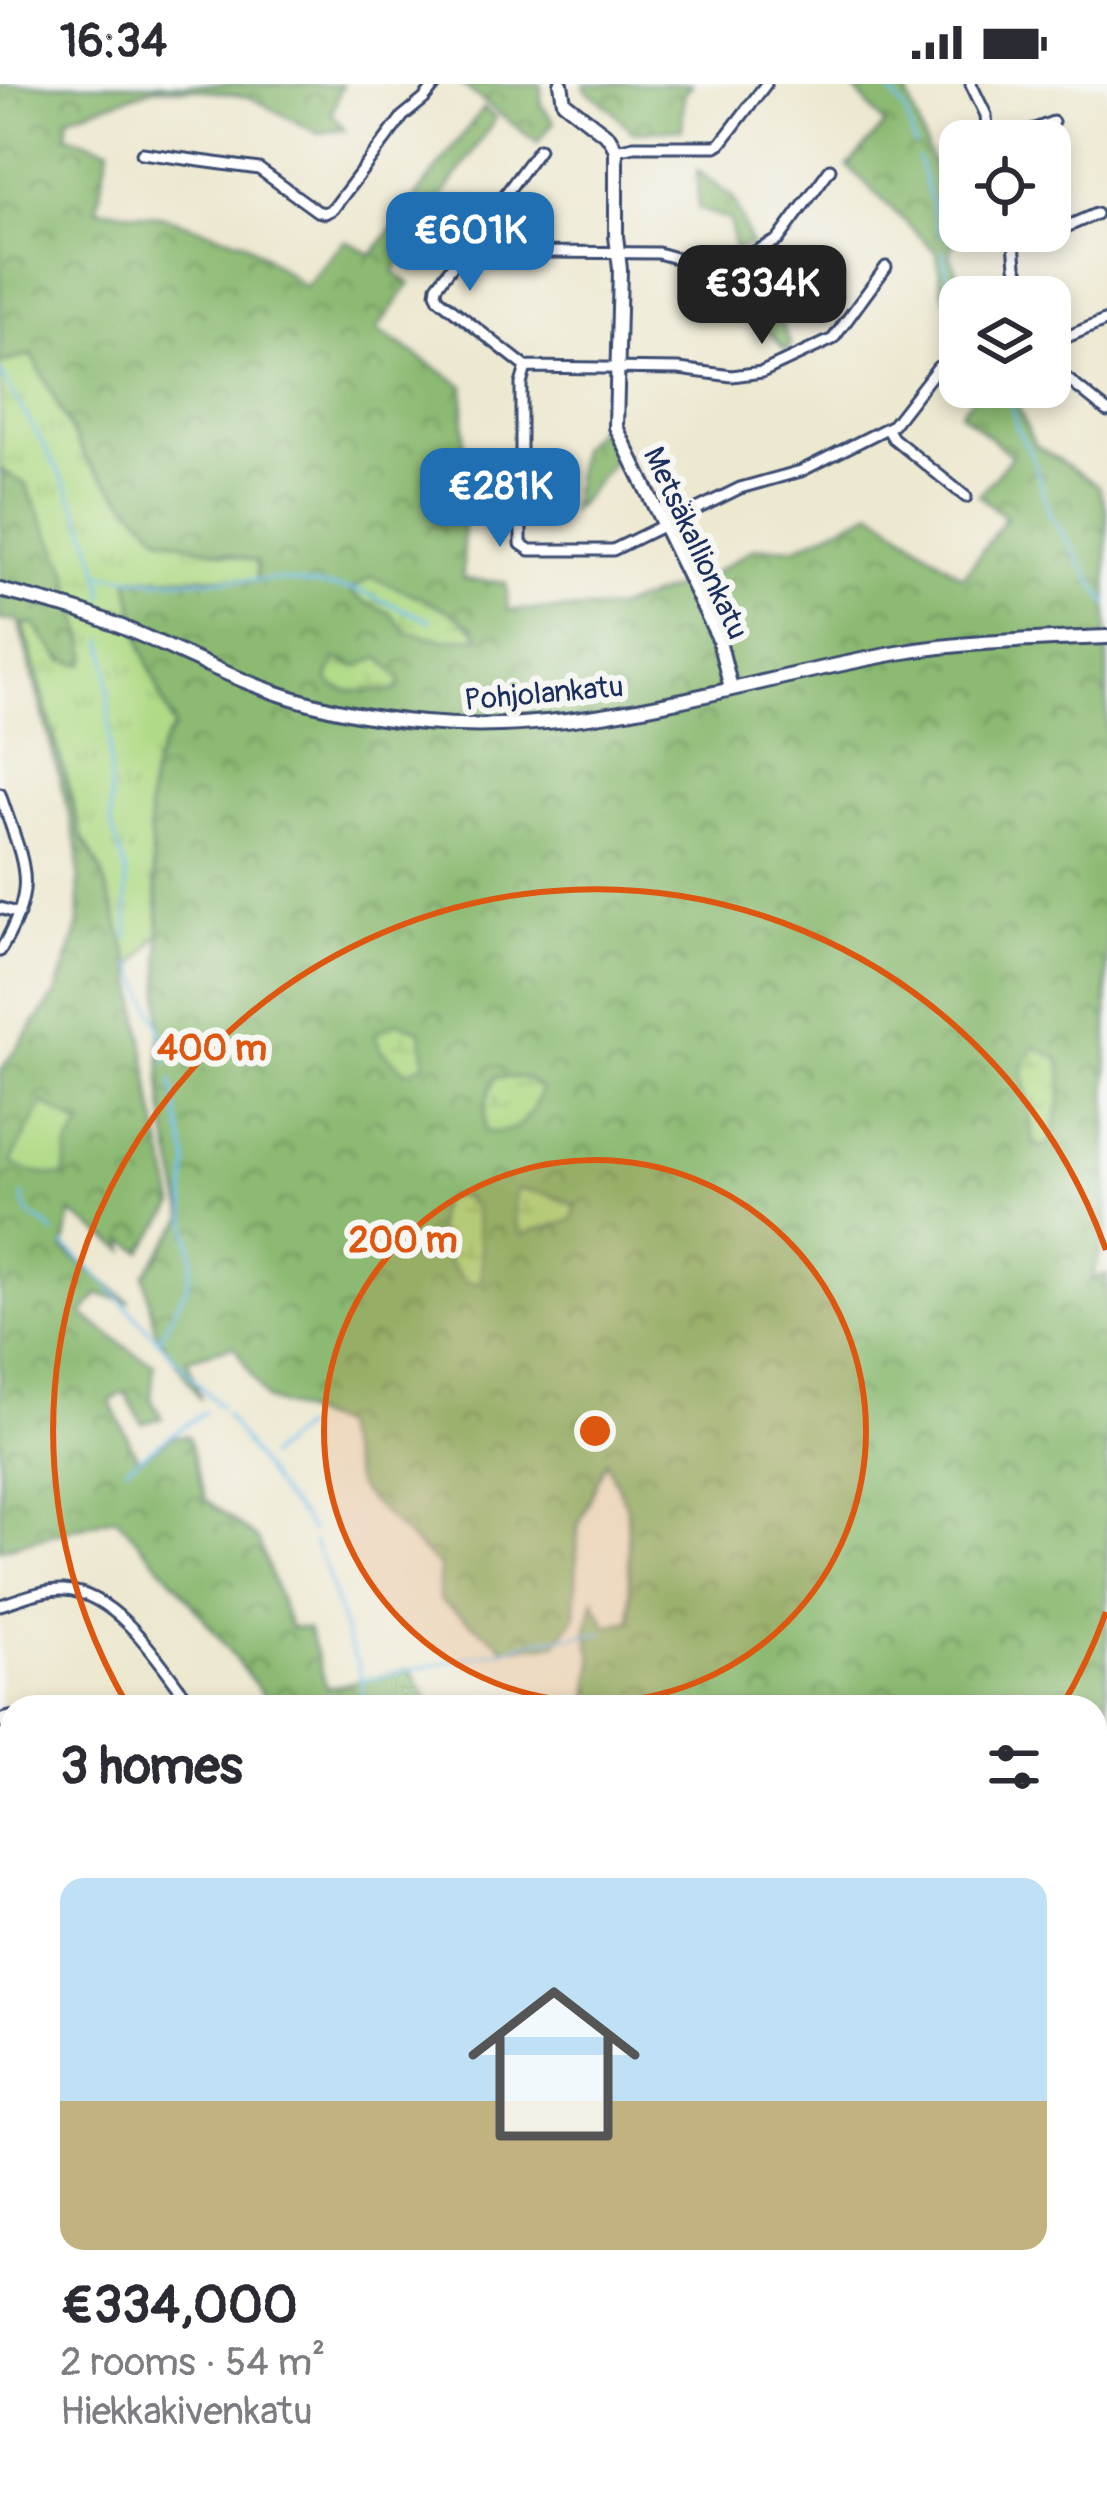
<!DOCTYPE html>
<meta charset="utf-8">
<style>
:root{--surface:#fff;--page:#f2f2f3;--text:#2b2b33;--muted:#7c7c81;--line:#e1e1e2;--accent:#1f6fb2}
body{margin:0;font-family:Pangolin,sans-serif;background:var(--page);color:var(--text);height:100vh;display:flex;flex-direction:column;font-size:45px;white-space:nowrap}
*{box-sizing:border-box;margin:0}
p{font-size:39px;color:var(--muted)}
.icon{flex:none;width:66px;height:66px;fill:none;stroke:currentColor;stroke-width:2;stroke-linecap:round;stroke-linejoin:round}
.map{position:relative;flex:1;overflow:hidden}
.side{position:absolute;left:0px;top:1611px;width:1107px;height:807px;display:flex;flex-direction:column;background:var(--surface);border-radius:36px 36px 0 0;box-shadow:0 6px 18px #0003}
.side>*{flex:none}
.buttons{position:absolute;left:939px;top:36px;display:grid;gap:24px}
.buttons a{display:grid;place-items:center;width:132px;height:132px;border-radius:24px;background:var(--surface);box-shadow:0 6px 18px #0003;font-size:60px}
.price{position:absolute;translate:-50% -102px;padding:0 27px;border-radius:24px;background:var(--accent);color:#fff;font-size:39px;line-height:78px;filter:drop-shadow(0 3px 6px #0008)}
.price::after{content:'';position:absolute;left:50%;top:72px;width:36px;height:27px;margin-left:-18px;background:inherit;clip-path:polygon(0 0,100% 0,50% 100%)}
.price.active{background:#222;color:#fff}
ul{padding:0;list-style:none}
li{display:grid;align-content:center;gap:24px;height:636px;padding:0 60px}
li+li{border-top:3px solid var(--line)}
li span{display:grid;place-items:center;height:372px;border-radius:24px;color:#555}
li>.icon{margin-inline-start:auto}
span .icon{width:216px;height:216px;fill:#fffc;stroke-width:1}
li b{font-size:51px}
h2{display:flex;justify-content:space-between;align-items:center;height:144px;padding:0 60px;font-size:51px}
.status{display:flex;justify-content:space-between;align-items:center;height:84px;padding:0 60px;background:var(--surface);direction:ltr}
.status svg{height:33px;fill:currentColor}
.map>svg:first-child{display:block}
</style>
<div class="status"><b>16:34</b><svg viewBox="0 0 49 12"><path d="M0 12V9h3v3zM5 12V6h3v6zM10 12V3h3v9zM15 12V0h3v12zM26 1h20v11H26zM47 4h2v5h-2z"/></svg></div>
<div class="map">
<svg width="1107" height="2416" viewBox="0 0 1107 2416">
<defs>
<pattern id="grass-tufts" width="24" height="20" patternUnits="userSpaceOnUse" patternTransform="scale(3)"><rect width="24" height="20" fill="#b0da85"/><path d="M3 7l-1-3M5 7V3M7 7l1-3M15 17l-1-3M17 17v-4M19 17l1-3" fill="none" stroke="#97bb75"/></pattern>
<pattern id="forest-crowns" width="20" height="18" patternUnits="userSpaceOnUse" patternTransform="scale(3)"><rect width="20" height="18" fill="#8cba72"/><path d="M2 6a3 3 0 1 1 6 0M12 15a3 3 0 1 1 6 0" fill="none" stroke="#729861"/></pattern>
<pattern id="wetland-marsh" width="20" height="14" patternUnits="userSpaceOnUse" patternTransform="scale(3)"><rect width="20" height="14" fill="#b0da85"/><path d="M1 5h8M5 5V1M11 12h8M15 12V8" fill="none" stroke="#97bb75"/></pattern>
</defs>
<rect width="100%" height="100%" fill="#f6f6f2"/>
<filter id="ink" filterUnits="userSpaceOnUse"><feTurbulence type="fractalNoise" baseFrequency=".00833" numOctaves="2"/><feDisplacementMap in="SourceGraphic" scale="24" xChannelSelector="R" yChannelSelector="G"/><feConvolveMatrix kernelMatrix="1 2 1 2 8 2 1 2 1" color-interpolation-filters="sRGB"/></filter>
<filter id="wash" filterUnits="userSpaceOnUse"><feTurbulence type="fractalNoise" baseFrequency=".004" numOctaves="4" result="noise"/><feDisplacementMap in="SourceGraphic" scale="48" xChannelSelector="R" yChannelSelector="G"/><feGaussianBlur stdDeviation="2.7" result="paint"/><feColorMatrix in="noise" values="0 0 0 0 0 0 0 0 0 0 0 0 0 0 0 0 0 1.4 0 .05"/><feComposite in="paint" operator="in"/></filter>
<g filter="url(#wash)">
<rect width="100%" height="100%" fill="#ede8d0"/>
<path fill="url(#grass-tufts)" stroke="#668472" stroke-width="3" d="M0,201L32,271L87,377L161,453L257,477V497L208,493L128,494L142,564L174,644C129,697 159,786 159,850L132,884L101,786L82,752L23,539H34L63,577L87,569L68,488L25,400L1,386L0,390Z
M1095,2100L1107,2102V2226L1095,2225Z"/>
<path fill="url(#forest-crowns)" stroke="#547468" stroke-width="3" fill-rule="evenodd" d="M0,0L342,1L332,29L345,46L318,49L249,13L196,5L155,4L68,33L67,51L109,64L97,124L165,133L245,158L305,203L345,156L372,171L483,24L496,34L402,172L395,189L410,200L377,246L464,302L463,495L506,499L508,526L615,525L711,491L755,464L797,463L873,427L963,493L1006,434L979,411L1012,372L960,328L979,307L978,303H1009L1034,360L1099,402L1107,427V1145L1092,1195L1107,1190V1942L1103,1948L1107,1954V2102L1095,2100V1623H588L593,1580L587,1546L594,1516L607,1542L631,1537L627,1423L606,1377L578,1443L575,1533L556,1560L506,1564L439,1516V1483L358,1405L338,1341L266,1315L234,1262L187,1275L201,1316L155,1246L144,1191L185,1134C177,1093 165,1049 162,1007C157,949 163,889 159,831C155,771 132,694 174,644L142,564L128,494L208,493L257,497V478L161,453L87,377L32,271L0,279ZM372,493L428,518L472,542L407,548L389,527Z
M461,0H541V21L554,38L537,59Z
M584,0H692L684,10L682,45L632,48L611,25L586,6Z
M850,0H904L957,148L950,171L968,213H960V245L942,206L937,169L848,82L885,41Z
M697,86L734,115L751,161L734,166L730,136L698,125Z
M756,182L791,261L786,267L751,228L735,191Z
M600,342L612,371V380C596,395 588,413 571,427L579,365Z
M1,385L25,400L68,488L87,569L85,579C60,584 48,557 34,540H23L81,752L101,786L132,884L152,1015L175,1121L142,1167L124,1156L126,1167L71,1129L64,1166L130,1218L98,1210L83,1231L134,1269L154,1280L151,1315L162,1334L142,1339L125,1308L110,1317L138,1375L174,1352H188L205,1415L258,1456L290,1543L308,1545L327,1604L410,1585L433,1623H273L181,1505L116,1433L0,1465V987L56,910L79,841L78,764L18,536H0Z
M9,1733H12V2083L0,2079V1744Z
M1095,2225L1107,2226V2416H899L900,2406H1095Z
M12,2312V2406H251L250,2416H8L0,2412V2316Z
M639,2406H813L830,2416H652Z"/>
<path fill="url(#wetland-marsh)" stroke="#668472" stroke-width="3" d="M371,493C402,507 461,525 480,553L446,556L407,548L389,528L366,519L350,507Z
M380,573L399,594L400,602L394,607H347L333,602L328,595L335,575L357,583Z
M398,938L421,947L425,979L407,988L381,966L375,950Z
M1035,963L1059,975C1067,1003 1057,1036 1048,1062L1034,1061L1023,982Z
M495,993L526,994L541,1005C531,1035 519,1051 485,1048V1021Z
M517,1105L548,1110L575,1121L574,1134C553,1147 544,1139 523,1151C510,1137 513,1122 517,1105Z
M449,1112L464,1113L474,1123L482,1173L481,1199C467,1200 464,1197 455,1186C437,1165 433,1148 439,1120Z"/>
<path fill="#b0da85" stroke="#668472" stroke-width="3" d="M43,1019L81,1042L68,1064L64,1093L29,1088L11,1078Z"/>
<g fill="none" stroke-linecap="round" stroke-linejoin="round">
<path stroke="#74c0ed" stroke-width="3" d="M885,0L906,28L915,62
M918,74L941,152
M943,168L953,218L960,229
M0,287C39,356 95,433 104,513
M1006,303L1018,347L1033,374L1049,429L1107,520
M101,490L148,496H280L360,507L431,537
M104,555L108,584L111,740L126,787L128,855
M132,879L160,943L167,979
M23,1111C28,1147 40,1127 54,1150
M64,1161L105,1199L220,1323
M158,1257L187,1202L193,1176L185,1116L188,1079L171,996
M225,1330L280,1410L302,1433L312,1448
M267,1373L302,1343
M125,1384L204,1328
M314,1458L326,1485L350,1565L358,1580L362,1600V1623
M362,1596L501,1567L536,1556L603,1549
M1095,2147L1107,2146"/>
</g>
</g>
<g filter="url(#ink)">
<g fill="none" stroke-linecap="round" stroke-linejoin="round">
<g stroke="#3a4b6f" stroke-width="15">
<path id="street" d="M971,0L986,31L988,57
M988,56L1008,55L1053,38
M539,65L437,202L436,209L439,215L526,283L679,285L732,292L762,288L833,255L886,183
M616,66L634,62H716L721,59L766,0
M142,69L259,85L317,127L325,129L333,125L403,32L424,15L436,0
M490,130L543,168L658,169L693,179H732L778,156L830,85
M1013,147L1016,182L1029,213
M1014,158L1033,157L1096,130
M1050,260L1107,236
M1050,262L1061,290L1107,327
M526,283L521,300V460L530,466H613L740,404L801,387L893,341L938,283
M887,344L893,354L966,413
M0,710C23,780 41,799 0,867
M0,824L19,830
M0,1521C20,1515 43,1505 64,1506C119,1509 163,1583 193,1623
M0,2383L12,2398
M18,2406L26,2416"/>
</g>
<g stroke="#3a4b6f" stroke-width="18">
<path id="secondary" d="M561,0L564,18L609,53L616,66V152L620,185L616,343L718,553L731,604
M0,506C26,513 53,519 79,527C140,547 196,578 255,601C308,622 367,634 424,639C586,654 740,597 898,569C967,557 1038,556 1107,553
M0,1637L12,1634
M0,2159L12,2144"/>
</g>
<use href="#street" stroke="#fff" stroke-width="9"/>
<use href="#secondary" stroke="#fff" stroke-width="12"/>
</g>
</g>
<circle cx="595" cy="1347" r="271" fill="#de5710" fill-opacity=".12"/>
<g fill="none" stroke="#de5710" stroke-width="6">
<circle cx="595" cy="1347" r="271"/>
<path d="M1106 1528A542 542 0 0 1 1062 1622M128 1622A542 542 0 1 1 1106 1166"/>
</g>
<g text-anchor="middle" stroke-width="12" stroke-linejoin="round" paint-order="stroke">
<g font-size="30" fill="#1b2f5e" stroke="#f6f6f2">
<text transform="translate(696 459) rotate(65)" y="10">Metsäkallionkatu</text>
<text transform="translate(544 609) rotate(-5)" y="10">Pohjolankatu</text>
</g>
</g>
<circle cx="595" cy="1347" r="18" fill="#de5710" stroke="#f6f6f2" stroke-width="6"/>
<g font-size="36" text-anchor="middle" font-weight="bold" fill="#de5710" stroke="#f6f6f2" stroke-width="12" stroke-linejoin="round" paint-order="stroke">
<text x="212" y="976">400 m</text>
<text x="403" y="1168">200 m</text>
</g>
</svg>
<div class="buttons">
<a><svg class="icon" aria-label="locate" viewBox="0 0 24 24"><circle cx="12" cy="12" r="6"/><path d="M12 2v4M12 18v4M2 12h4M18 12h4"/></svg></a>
<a><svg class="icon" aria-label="layers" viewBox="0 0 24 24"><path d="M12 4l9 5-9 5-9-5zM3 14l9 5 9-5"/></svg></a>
</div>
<b class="price" style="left:470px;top:210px">€601K</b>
<b class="price active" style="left:762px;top:263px">€334K</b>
<b class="price" style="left:500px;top:466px">€281K</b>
<section class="side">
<h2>3 homes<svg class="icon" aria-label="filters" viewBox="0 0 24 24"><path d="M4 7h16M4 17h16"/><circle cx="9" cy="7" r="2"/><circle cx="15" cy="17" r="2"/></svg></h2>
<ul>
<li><span style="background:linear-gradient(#bfe0f5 60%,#c2b280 0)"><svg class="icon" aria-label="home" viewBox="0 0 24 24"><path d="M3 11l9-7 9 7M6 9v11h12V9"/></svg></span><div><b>€334,000</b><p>2 rooms · 54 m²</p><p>Hiekkakivenkatu</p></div></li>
</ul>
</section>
</div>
